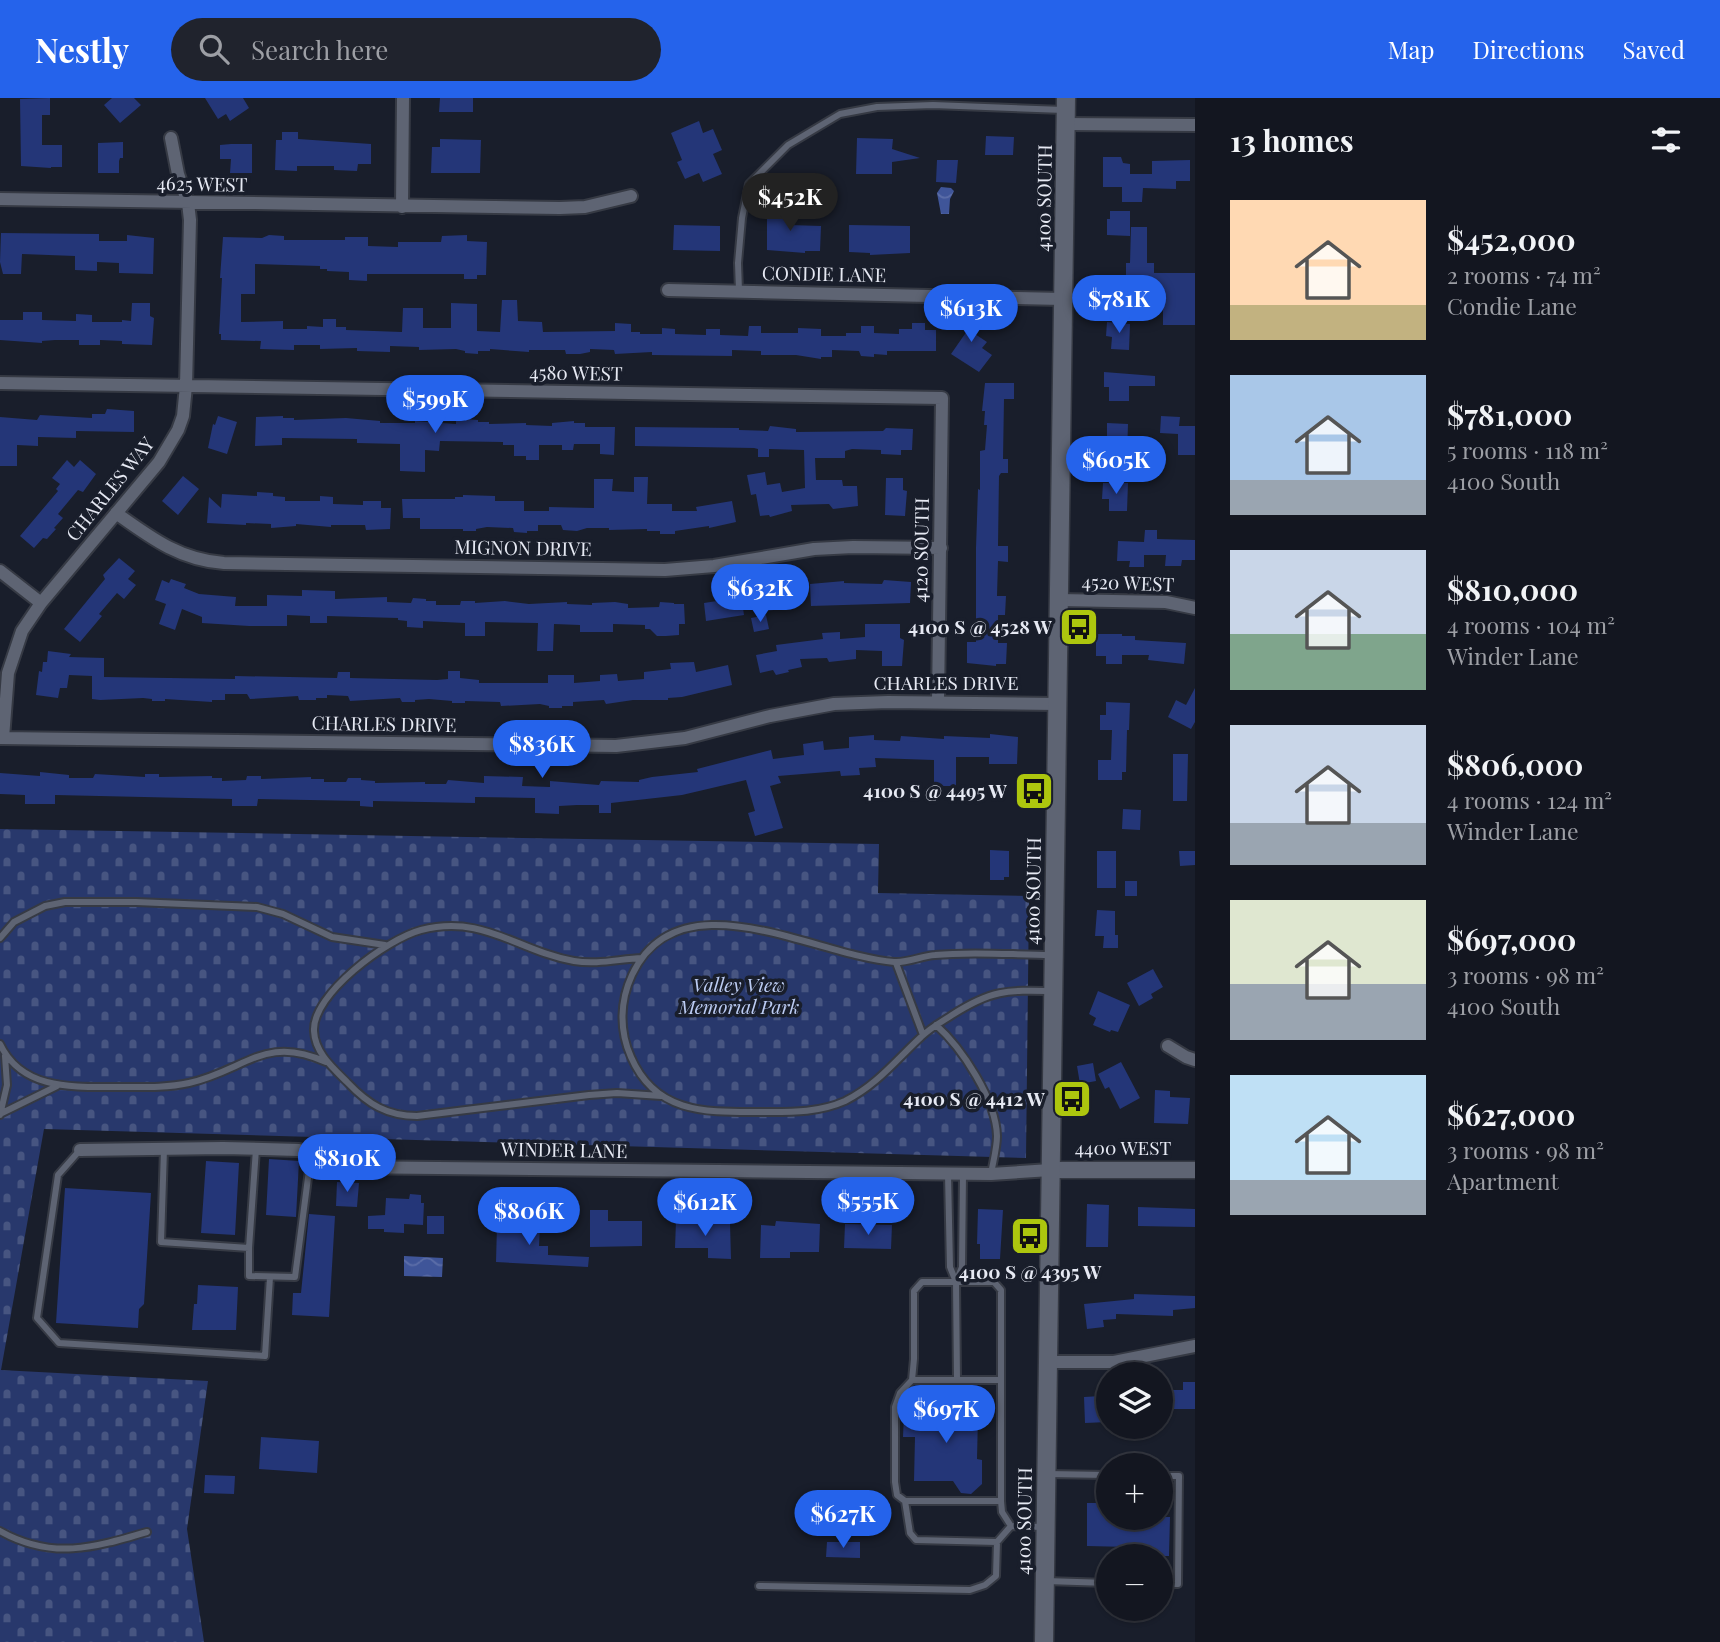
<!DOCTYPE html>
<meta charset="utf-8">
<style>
:root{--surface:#131620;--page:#20232d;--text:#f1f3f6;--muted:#9d9fa5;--line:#32353e;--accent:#2563eb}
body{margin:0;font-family:"Playfair Display",serif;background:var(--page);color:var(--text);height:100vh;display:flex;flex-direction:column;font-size:26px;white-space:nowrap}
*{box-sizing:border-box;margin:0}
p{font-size:23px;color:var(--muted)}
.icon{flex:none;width:38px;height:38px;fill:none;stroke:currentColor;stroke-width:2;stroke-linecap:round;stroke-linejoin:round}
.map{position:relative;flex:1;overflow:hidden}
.side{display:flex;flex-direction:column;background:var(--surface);width:525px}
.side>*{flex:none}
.controls{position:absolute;left:1096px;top:1264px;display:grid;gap:14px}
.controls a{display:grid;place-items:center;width:77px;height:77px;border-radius:50%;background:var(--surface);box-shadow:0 2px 5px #0004,0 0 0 2px var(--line);font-size:35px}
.price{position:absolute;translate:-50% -60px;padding:0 16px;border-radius:24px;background:var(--accent);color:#fff;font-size:23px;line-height:46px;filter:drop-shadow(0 2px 4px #0008)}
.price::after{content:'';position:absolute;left:50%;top:42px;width:21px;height:16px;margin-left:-10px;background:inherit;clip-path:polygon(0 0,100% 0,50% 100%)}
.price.selected{background:#222;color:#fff}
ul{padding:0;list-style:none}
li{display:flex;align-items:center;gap:21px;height:175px;padding:0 35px}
li span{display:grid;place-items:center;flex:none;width:196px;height:140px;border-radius:0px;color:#555}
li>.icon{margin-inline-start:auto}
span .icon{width:84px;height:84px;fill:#fffc;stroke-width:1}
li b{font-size:30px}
h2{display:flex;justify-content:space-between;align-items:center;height:84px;padding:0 35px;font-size:30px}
header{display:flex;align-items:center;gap:42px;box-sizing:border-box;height:98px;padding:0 35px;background:var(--accent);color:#fff}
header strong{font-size:33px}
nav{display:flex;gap:38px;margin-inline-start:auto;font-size:24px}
.search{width:490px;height:63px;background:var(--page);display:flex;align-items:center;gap:18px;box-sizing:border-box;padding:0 24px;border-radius:38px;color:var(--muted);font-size:26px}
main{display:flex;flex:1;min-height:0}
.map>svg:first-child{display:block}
</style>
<header>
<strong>Nestly</strong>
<div class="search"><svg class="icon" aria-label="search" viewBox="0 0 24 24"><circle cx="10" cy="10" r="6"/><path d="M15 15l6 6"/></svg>Search here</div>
<nav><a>Map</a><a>Directions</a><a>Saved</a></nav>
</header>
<main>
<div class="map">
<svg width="1195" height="1544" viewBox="0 0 1195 1544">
<defs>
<pattern id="cemetery-stones" width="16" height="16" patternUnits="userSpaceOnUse" patternTransform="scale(1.75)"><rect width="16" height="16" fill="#28386c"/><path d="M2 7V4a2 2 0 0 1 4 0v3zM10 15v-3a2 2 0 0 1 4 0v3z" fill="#475581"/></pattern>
<pattern id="water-waves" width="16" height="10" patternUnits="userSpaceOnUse" patternTransform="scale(1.75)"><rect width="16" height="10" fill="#3f5599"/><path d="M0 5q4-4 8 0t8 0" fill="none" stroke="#5b6da8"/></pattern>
</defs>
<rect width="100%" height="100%" fill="#191e2b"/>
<path fill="url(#cemetery-stones)" d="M0,731L879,746L878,795L1029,798L1026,1060L44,1031L1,1272L208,1283L187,1431L204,1544H0Z"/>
<path fill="url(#water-waves)" d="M941,89L951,90L954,93L950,101L949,116H941L937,95Z
M404,1158L443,1160L442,1179L404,1178Z"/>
<path fill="#243678" d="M50,0V17H42V47H62V69H51V70L21,68L20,1Z
M112,0H134L141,7L120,25L104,7Z
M205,0H243L249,10L230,23L226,16L218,21Z
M440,0H473V14H439Z
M699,23L703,35L713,31L722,52L713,56L722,76L703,84L699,75L685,81L677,64L682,62L671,35Z
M282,34H298V41L371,46V66H358L357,73L334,72V68H297V73L275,72L276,42H282Z
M986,38L1014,39L1013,57H985Z
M857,40L893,41L892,51L920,60L892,64V76H856Z
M440,41L481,42L480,75H431L432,49H440Z
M123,44V60H120L119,63V75H98V45Z
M231,46H252V75H230L231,61H220V47Z
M1103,59H1121L1123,65L1130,66V76H1152V63L1190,62V83H1176V91L1143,90L1142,104H1122V89H1103Z
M937,62H958L956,85L936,84Z
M767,107L784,108V116H791L790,127L821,128L820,153H805V155L767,152Z
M1110,113H1130V138L1107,137V121H1110Z
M674,127L720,128V153L673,152Z
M849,127L910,128V155L870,157V155L849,154Z
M1131,129H1147V165H1154V175H1195V227H1163V210H1126V165H1130Z
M1,135L99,136V143H127V137L154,140L153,176L119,175V165L97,164V173L75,172V158L22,156L21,176H3L0,164Z
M269,137L284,138V142H345V139H368V148L398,149V144H441L442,138L467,137V143L487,144L486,177H477V181H464V176H367V183L349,182V174L327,173V171H320V168L255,166V196H241V224L283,223V231H307V228L323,229V221H336V229H346V232L402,234L403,210H423V230H451V205L477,206V233L500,234L502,202H517L518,223L542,224L543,234L615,233V225L631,226V234H640V236H662V230L675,231V236L706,237V231H720V237L748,238L749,228H761V235H798V230L821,231V238H846V235H861V228H874V235L899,236V231H912V225H925V232H936V253H887V257L874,256V259L861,258L859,253L832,252V259H821V261L796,257H761V253L732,252V258L652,257V254L615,256L614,252L590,251V254L580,256H566L565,252H529V254L490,251V253H478V256L465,255V253L456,251L419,252V249L390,248V254L357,253V250L320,251V247H294V252L260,251L261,243L221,242V236H219L222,180H220L223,139L262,140Z
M132,205H150V218L154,220L152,247L122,246V243L100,242V247H79V242H55L42,243V245L0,242V222H23V214H42V222L76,223V216L92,217V224H122V222L131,223Z
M961,213L977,219L972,234L987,244L982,250L992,257L979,274L951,256L967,233L955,229Z
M1107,224L1130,226L1129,252L1111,251L1112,239L1106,238Z
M1104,274L1155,278V288H1129V303H1109V289H1104Z
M985,285H1014V301H1004L1003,361H1008V375H1001L999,378L998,448H1008V464L998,463L997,498H1006L1005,517H998V545H1007L1006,566H996V568L967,565V544H976V450L978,391L980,392V353L985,352L987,327H984L985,313H982Z
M107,311L134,313V334L76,333V340L38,339V348L17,347V368H0V319L37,322L40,317L92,320V316H105Z
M218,318L237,324L227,356L208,350L213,326L215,327Z
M283,318V320H294V322L346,320L380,323V325H415V323L456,326V323H465V321L478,322V324H489V326L526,325V327L552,328V325L574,323V325H585V329H615L614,357L600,356V346H574L573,352H562V347H539V362H526V358H514V347H503V344L440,343L439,353L425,352V374L400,373V346L357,345V341L282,340V347L255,348L256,319Z
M1161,318L1180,319L1179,328H1195V357H1178V336L1160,335Z
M1107,325L1128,326L1127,357L1113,356L1109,339H1107Z
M770,328L796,331V334L883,333L886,330L913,331L912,352H901V357L881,356V352L852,351L845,353V360H815L816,382H842L843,388H857L858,408L833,411L829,406L791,407L792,413L770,419L769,417L760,418L756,396L751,397L747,377L765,374L767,387L780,385L782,394L805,390L804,352L769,351V359H758V351L754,350L635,348V329L739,330V332L768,333Z
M1120,358L1141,359V373H1120Z
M67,362L74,369L80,362L96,376L83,394L78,392L58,416L63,420L54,430L56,431L47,441L43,440L34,450L20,438L58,393L56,391L60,386L52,380Z
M183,378L199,391L178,417L162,403Z
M634,379H648L647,406H672V413H697L696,409L732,403L736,424L709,430V428L675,433V436H660V433H647V431L609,432V430H587L577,433L563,432L561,427H538V433H527V435L514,434L513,430L487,429L476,431V433H463V431H420V420H403L402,401H455V399H463V397L495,398V403H524V413H549V409L594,410V381H613L612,393L634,394Z
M886,380H903V392L907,393L905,418L885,417Z
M1103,385H1128L1127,413H1109V401H1102Z
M257,394L273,395V398L285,399V403H320V398L333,399V406L363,407V403H381V410H391L390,431L366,432L365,427H331V429L296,426V428L271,430V426L246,425V427L207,425L209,399L221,410L222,396L257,398Z
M1145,432H1157V441L1195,442V462H1182L1181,468H1165L1166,457H1144V469H1129L1130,463H1117L1118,443L1144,444Z
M119,460L135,473L128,481L136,487L124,501L117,495L99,516L102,518L80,544L64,531L105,481L103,477Z
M171,481L186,486L184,490L199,496L236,499L235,508H267V497L302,498V492L335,493V501L387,499V504L411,505L413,500L426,501V503H436V507H460L461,503H475V505L505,503L529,506L567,504V506L592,507V505L615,504L628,506V510L659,509L660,504L674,505V506H684L685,526H679V537L666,538H657L650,531H645V527L613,526V534H580V527L554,526L553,553H537L538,525L485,524V538H465V525L423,523V530L407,529V523L398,522V520L327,518V525H310V518L287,517V528H249L202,525V519L182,511L175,532L159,526L166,506L155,502L162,482L169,485Z
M884,482L911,484L910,505L811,508L810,486L844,483V485L882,486Z
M777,490V492L788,490L791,510L765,513L762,494Z
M730,496L731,498L741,497L744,517L706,523L704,505L717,503V498Z
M766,517L769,531L754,534L751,520Z
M865,526H900V540L904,542L902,568H882V553L856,552V561L829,564L827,560L800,561L802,569L788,572L789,574L776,577L773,572L760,575L756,557L777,553L776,547L823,541L822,535L840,534V541L865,539Z
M1096,536H1122V538H1135V542L1186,545L1184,566L1148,562L1149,557H1122V566H1106V558H1096Z
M48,553L71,556L69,559L104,560V579L235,581V578L337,580L338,574H350V580L437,582L448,581V573H460V580L479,582V585H548V577H574V585L600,583V577L617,576L618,583L644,581V574L671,571L670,565L694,564L696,574L728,567L732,587L682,599L668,600V602H633L606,606L604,602L573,604V608H562V610H549V608L540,606L501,608L500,604L465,603V605H452V603L429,601L415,602V604H402L400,600L350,603L348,598L327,597V600H316V602H299L298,598L250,601L247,596H225V602H212V604L165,601V603H152V601L143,600L100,602L92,601V578L69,577L67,590H60L58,600L36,597L39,573L42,574L43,564H47Z
M1195,590V624L1191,631L1168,619L1176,602L1186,607Z
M1106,604L1130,605L1129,632H1127L1126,674H1122V682H1098V662H1111L1112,632H1100V617H1106Z
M990,636L1018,639L1017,666H989V659H956V688H934V662L875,660L876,669L859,670L860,677L841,678L840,673L778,678L781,685L770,688L783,730L755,738L748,715L755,713L746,682L682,697L611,705V715H599V707H577L559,708V716L535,715V700L475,699V705L373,703V709L360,708V703L258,701L257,708H232V701L55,697V706H25V697L0,696V675L40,678V674L69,677V680H93L95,676L145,679V676H159V679L212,678V680H222V683L246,682L247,678H261V681L311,679V681H324V684H346L348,680H361V682L375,683V685L425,684V686H446L448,682L484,685V678L523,679L522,688L550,689V683L599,687L601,683L639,684V682L652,679L698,674L697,671L771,652L773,661L804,657L803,646L823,643L824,652L849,650V639L874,637V642L900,643L901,638L944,641V638L990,640Z
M1173,656H1188L1187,703H1173Z
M1123,711L1141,712L1140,732L1122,731Z
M990,752L1009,753V779H1004V782H990Z
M1097,753H1116V790H1097Z
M1179,753H1195V767L1180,768Z
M1125,783H1137V798H1125Z
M1097,812L1115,813V837H1118V850H1103L1104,838H1095Z
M1153,871L1163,889L1151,896L1153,900L1139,908L1127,885Z
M1098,893L1130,907L1118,934L1111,932L1110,934L1093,927L1096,920L1089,916Z
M1121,964L1140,1000L1120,1011L1109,989L1105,991L1098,976Z
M1093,965L1096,983L1080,986L1077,968Z
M1155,992L1170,993V999L1190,1000L1188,1026L1154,1025Z
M269,1061L299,1063L296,1119L266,1117Z
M206,1063L239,1065L235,1137L201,1135Z
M337,1084L359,1085L357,1109L336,1108Z
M65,1090L151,1095L144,1206L139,1211L138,1230L56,1225Z
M410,1096L421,1097V1105H424L423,1127L404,1126V1135L384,1134V1131H368V1118L385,1117L386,1100L409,1101Z
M1087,1106L1109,1107L1108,1149H1086Z
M1138,1109L1195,1111V1129L1138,1128Z
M978,1111L1003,1112L1000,1161H980V1146H977Z
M590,1112H608V1123H642V1148L590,1149Z
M309,1116L335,1118L329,1219L292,1217L293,1195H301Z
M427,1118H444V1136H427Z
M676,1123L730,1125L731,1161L708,1160V1150H675Z
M776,1123L820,1126L819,1154H790V1160H760L761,1127L775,1128Z
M500,1125L540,1126L539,1148H548V1157L589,1159L588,1169L496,1164L497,1127H500Z
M845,1126L892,1127L891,1151L844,1150Z
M198,1187L238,1189L236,1232H192L194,1206H197Z
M1134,1196L1195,1198V1210L1173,1212V1218L1116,1216V1221L1103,1222L1104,1229L1087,1231L1084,1206L1134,1201Z
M1183,1284H1195V1311H1171V1292H1183Z
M1101,1298V1305H1108V1324L1085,1325L1084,1299Z
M931,1304L971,1305L970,1317L978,1318L977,1361L982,1362V1386L971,1396L961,1395L953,1383H914L915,1339H903L904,1316H931Z
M261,1339L319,1343L317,1375L259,1371Z
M205,1377L235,1378L234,1396L204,1395Z
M1087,1405H1108V1419H1170L1169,1458H1129V1449L1087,1448Z
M827,1444H860V1460L826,1459Z"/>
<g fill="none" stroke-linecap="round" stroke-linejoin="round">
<g stroke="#363a44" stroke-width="10">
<path id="service" d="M739,193L738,165L742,120L749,86L788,47L840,16L877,9L933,7L1064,12
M0,840L14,824L45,808L65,804H136L257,809L283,816L332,839L385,847
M1051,857C1013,857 973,853 935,857C921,858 908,865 894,864C816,858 679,776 632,877C620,903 619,932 631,959C656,1017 708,1014 762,1014C790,1014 818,1015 845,1003C877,987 896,962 921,939C930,930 941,924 952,917C991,892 1006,892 1052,893
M642,860C619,861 597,867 574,863C517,853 484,816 421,832C387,841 312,896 314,933C315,955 333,970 348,985C368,1006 387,1018 417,1018L589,997L617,995L661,998
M896,865L923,937
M936,927C962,950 996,1002 997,1038C997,1050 993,1064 991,1076
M0,946C22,993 75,989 119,989C142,989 166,990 189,985C246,972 265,936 326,964
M2,1015L57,988
M0,1017L7,987L5,958
M164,1051L161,1144L249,1150L256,1051
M80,1052L58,1077L37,1220L59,1245L265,1258L270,1179
M948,1076L950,1169L956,1184L962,1169L963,1076
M249,1150V1178L295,1179L311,1057
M956,1184L957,1282
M912,1282H1001
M1047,1376L1108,1377
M1160,1378H1179L1178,1486H1160
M905,1403H1001
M1011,1428L1002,1414L1001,1403V1192L994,1184H922L914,1193V1261L912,1282L900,1295L895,1309V1384L897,1397L905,1403L910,1435L916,1442L997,1444L1011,1428L1043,1429
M0,1433C52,1462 93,1450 147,1434
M1046,1483L1108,1485
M759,1488L970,1492L985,1487L996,1478L997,1444"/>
</g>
<g stroke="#363a44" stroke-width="16">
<path id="minor" d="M1066,26L1195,27
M0,101L560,110L585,109L631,98
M402,109L403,0
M668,192L1063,201
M0,285L942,300L938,604
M116,415C151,440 180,462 224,465L665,472L714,468L814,451L853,449L941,450
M0,473L41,505
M1059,502L1166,504L1195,510
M0,640L616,648L685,640L770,618L834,606L888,604L1057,606
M3,640L8,575L22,533L41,505L159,364L178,332L183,318L186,288L190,122L188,105L178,76L171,40
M1168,948L1186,959L1195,962
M80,1052L223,1050L299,1052L340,1069L991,1076L1050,1072
M1047,1264H1114L1195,1248"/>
</g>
<g stroke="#363a44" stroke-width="19">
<path id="tertiary" d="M1050,1072H1195"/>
</g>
<g stroke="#363a44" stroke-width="21">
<path id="secondary" d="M1044,1544L1066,0"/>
</g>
<use href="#service" stroke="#5e6473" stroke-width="6"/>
<use href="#minor" stroke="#5e6473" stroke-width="12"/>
<use href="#tertiary" stroke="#5e6473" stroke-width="16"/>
<use href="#secondary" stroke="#5e6473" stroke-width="18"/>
</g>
<defs>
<g id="bus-square" transform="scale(2.0125)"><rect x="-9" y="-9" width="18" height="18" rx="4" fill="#adc60e" stroke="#191e2b"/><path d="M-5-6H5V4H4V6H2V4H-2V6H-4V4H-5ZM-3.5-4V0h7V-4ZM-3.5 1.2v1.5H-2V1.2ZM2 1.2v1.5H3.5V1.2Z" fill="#111"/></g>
</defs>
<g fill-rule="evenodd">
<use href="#bus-square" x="1079" y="529"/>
<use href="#bus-square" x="1034" y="693"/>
<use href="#bus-square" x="1072" y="1001"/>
<use href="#bus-square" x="1030" y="1138"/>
</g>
<g text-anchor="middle" stroke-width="7" stroke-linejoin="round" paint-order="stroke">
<g font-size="19" fill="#e6e9f3" stroke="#191e2b">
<text transform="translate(202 86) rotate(1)" y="7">4625 WEST</text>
<text transform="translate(1044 100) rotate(-89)" y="7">4100 SOUTH</text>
<text transform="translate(824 176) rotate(1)" y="7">CONDIE LANE</text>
<text transform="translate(576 275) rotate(1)" y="7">4580 WEST</text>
<text transform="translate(110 391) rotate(-51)" y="7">CHARLES WAY</text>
<text transform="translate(523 450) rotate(1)" y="7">MIGNON DRIVE</text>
<text transform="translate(921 452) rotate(-89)" y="7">4120 SOUTH</text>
<text transform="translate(1128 485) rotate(2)" y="7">4520 WEST</text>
<text x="946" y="592">CHARLES DRIVE</text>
<text transform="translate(384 626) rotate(1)" y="7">CHARLES DRIVE</text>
<text transform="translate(1033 793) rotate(-89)" y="7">4100 SOUTH</text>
<text x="1123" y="1057">4400 WEST</text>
<text transform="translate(564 1052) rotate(1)" y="7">WINDER LANE</text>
<text transform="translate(1024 1423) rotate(-89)" y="7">4100 SOUTH</text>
</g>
<g font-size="19" font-weight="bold" fill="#e6e9f3" stroke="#191e2b" text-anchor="end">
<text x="1052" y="536">4100 S @ 4528 W</text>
<text x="1007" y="700">4100 S @ 4495 W</text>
<text x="1045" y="1008">4100 S @ 4412 W</text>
<text x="1030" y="1181" text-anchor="middle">4100 S @ 4395 W</text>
</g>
<g font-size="19" font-style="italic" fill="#bcccf3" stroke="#191e2b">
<text x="739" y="894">Valley View<tspan x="739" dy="22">Memorial Park</tspan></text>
</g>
</g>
</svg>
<div class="controls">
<a><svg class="icon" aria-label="layers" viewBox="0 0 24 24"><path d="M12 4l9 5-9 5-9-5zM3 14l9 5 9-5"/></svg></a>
<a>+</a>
<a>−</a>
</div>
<b class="price selected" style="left:790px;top:135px">$452K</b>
<b class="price" style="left:1119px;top:237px">$781K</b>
<b class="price" style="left:971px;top:246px">$613K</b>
<b class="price" style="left:435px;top:337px">$599K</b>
<b class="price" style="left:1116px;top:398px">$605K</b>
<b class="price" style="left:760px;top:526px">$632K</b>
<b class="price" style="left:542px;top:682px">$836K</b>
<b class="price" style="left:347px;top:1096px">$810K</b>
<b class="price" style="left:868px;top:1139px">$555K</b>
<b class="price" style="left:705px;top:1140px">$612K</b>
<b class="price" style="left:529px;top:1149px">$806K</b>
<b class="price" style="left:946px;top:1347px">$697K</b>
<b class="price" style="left:843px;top:1452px">$627K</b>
</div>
<section class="side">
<h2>13 homes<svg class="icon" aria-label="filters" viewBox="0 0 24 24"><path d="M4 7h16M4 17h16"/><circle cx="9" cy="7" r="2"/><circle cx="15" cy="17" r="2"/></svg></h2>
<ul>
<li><span style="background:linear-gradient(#ffd9b3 75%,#c2b280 0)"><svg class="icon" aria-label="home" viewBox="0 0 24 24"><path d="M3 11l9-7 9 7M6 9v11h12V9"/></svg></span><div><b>$452,000</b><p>2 rooms · 74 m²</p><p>Condie Lane</p></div></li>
<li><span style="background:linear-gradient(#a9c7e8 75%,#9aa5b1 0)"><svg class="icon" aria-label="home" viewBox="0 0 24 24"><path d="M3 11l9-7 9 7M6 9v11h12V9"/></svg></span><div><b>$781,000</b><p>5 rooms · 118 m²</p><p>4100 South</p></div></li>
<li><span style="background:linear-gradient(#c9d6e8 60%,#7fa58c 0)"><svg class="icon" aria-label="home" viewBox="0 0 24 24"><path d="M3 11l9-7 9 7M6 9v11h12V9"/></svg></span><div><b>$810,000</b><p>4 rooms · 104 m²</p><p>Winder Lane</p></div></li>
<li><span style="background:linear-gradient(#c9d6e8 70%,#9aa5b1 0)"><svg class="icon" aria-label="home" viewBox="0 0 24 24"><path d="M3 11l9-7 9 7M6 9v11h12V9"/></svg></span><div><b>$806,000</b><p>4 rooms · 124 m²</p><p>Winder Lane</p></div></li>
<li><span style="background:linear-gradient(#dfe7d0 60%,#9aa5b1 0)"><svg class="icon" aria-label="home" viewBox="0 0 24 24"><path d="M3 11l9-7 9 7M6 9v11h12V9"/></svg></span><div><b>$697,000</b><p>3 rooms · 98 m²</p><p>4100 South</p></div></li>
<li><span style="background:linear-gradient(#bfe0f5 75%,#9aa5b1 0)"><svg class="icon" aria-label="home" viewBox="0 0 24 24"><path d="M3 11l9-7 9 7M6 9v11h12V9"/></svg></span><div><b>$627,000</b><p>3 rooms · 98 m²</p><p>Apartment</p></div></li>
</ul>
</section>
</main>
